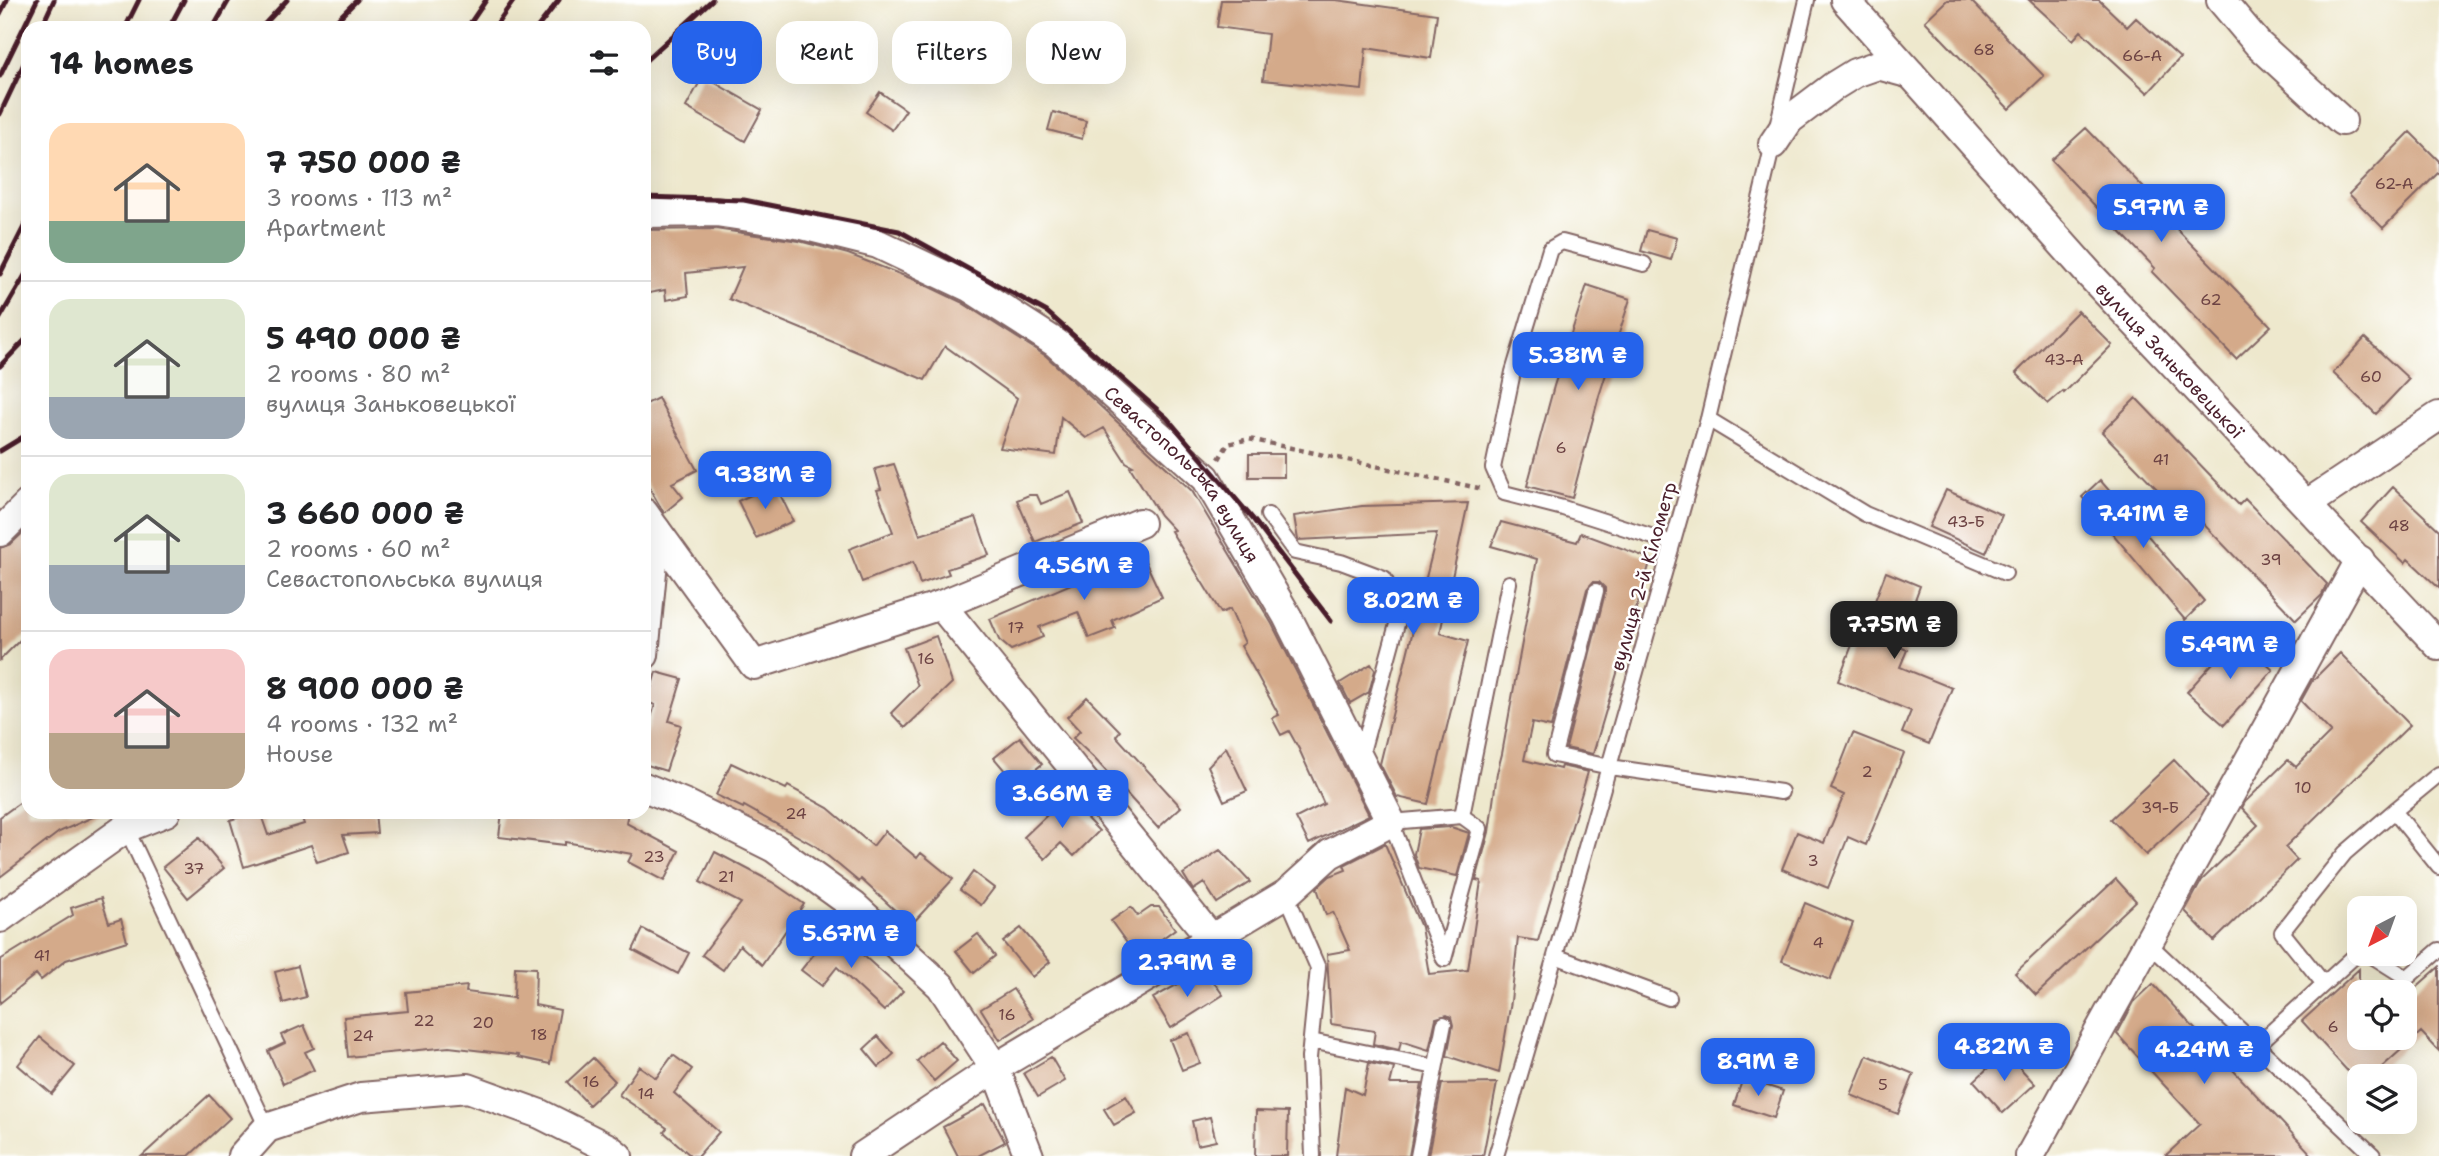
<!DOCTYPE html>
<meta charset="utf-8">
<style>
:root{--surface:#fff;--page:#f6f6f6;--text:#202124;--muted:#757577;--line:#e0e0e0;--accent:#2563eb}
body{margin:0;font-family:"Shantell Sans",sans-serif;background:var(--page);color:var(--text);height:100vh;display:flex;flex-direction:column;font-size:26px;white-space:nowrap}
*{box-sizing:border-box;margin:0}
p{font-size:23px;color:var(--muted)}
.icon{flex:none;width:38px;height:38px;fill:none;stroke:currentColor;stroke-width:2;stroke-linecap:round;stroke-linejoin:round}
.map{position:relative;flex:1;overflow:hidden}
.drawer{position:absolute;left:21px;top:21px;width:630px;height:798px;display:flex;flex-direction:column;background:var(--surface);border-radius:21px;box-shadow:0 7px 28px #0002}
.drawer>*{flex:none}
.guide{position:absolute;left:672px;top:21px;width:665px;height:63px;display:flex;gap:14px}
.needle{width:46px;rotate:221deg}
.buttons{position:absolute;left:2347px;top:896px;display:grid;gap:14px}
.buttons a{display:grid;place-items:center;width:70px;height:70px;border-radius:14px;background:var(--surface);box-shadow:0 7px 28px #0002;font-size:35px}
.price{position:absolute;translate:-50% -60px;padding:0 16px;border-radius:14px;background:var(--accent);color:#fff;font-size:23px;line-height:46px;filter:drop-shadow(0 2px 4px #0008)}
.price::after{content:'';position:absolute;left:50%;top:42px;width:21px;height:16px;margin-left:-10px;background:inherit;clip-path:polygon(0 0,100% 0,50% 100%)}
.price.current{background:#222;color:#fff}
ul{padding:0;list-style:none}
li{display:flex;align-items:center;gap:21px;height:175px;padding:0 28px}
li+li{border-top:2px solid var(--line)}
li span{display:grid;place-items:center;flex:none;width:196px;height:140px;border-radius:21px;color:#555}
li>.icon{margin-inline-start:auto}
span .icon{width:84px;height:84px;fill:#fffc;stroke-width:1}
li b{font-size:30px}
h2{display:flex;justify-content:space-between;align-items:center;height:84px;padding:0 28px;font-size:30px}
.chip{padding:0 24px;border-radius:21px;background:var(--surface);box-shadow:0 7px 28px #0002;font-size:24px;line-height:63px}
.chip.current{background:var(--accent);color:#fff}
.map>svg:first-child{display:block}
</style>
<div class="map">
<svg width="2439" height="1156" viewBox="0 0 2439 1156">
<rect width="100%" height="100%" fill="#fff"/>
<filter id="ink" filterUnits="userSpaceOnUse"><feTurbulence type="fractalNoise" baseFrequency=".0143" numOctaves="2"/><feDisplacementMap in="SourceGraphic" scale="14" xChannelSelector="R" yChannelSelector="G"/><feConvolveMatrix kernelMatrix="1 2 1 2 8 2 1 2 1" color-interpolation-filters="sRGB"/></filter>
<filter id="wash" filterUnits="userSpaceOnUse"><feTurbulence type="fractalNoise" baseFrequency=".00686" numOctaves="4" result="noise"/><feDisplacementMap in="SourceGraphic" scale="28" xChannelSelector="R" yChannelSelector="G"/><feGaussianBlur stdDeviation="1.57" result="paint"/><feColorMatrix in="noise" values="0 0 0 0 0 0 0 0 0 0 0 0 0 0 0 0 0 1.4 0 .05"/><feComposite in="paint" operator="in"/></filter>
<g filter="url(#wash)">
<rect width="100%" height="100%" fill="#eee8cd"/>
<g id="blocks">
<path fill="#d4aa8a" d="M1221,0H1336L1437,14L1431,58L1366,48L1362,90L1263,80L1268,34L1217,27Z
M1947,0H1970L2044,76L2009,109L1925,21Z
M2029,0H2099L2127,27L2136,18L2180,58L2148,93L2081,31L2073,40Z
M703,76L762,110L745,141L686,107Z
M880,92L906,110L892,130L866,112Z
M1053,112L1086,121L1082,139L1048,130Z
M2086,128L2170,215L2167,219L2271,326L2236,359L2152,272L2155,268L2051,160Z
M2410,132L2439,161V172L2383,228L2349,194Z
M715,229L799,241L848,254L915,280L961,302L1046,356L1192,491L1272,624L1369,815L1309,844L1296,818L1324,804L1299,749L1289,731L1281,735L1272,718L1279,715L1241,646L1245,643L1230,609L1221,613L1171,531L1174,530L1160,515L1130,467L1133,466L1126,462L1104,428L1086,438L1061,417L1056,455L1000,448L1017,398L945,346L925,380L729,299L743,267L686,273L688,296L666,300L665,290L644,294V230Z
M1647,230L1677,238L1671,260L1641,251Z
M1587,285L1630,299L1599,396L1572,498L1527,486L1554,386Z
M2078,311L2112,345L2064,393L2063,391L2048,404L2016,373Z
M2365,338L2409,379L2376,414L2333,373Z
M658,398L697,470L672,483L683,497L664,513L644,479V405Z
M2136,398L2239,505L2245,499L2327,584L2322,595L2296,620L2193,513L2186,519L2102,432Z
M1249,454H1284V477H1249Z
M894,464L920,535L976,517L989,555L947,569L949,574L920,584L913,562L862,582L849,549L893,532L877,490L881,489L875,469Z
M2100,480L2204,601L2185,620L2082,497Z
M775,484L793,521L756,538L738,501Z
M2393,487L2439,530V588L2408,559L2405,563L2361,522Z
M1946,490L2002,515L1986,553L1929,527Z
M1070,492L1083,523L1035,542L1017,500L1029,495H1037L1041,504Z
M1468,503L1440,633L1468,641L1428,804L1397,797L1380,764L1437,533L1298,540L1294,516L1362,506Z
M1501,522L1577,542L1581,533L1651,559L1593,754L1566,748L1605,593V588L1599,582H1593L1587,589L1551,727L1532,723L1524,760L1560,769L1561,766L1588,772L1538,941L1518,938L1511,1001L1499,1073L1447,1056L1453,1025L1451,1017L1447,1015L1436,1018L1429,1050L1401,1041L1399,1050L1373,1044L1375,1031L1331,1024L1327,954L1350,950L1333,912L1326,915L1317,888L1330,876L1346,870L1344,865L1385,844L1421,927L1429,974L1468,970L1481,881L1476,880L1489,832L1497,773L1502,754L1537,559L1491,546Z
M28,528V632L0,660V548L11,544Z
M1138,546L1162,597L1112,620L1115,628L1089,638L1078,612L1039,627L1043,637L1011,650L999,640L990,619L1113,566L1110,559Z
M1886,572L1920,586L1898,646L1907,650L1900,667L1952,688L1929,744L1902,733L1911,711L1838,681L1858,630L1863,632Z
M936,636L952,683L905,728L891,713L918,686L904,648Z
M2236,637L2273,670L2224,725L2187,692Z
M2340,653L2410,725L2285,847L2297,860L2214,941L2185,911L2202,880L2258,825L2242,808L2245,802L2288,760L2296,767L2331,732L2301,701L2312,681Z
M1371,664L1375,670L1369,692L1350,703L1340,683Z
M656,672L682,679L669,721L681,725L666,771L644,764V739L655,705L647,702Z
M1087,697L1120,731L1116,736L1181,807L1158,828L1094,758L1073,738L1080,731L1067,717Z
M1853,733L1904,753L1866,845L1848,837L1828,888L1782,869L1797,832L1824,843L1844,795L1831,789Z
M1020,737L1042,764L1017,785L994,758Z
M1226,747L1247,791L1224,801L1208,766Z
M2174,760L2208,796L2146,855L2111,819Z
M731,763L786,789L788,786L828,808L873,846L885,831L917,858L921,853L953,879L911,925L861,879L859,882L817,847L744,806L743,808L716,795Z
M1066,797L1099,831L1074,856L1061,843L1045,859L1024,837Z
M26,798L28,812H104L59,832L0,877V817Z
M256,812H260L268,835L304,824L300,812H375L377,833L343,835L349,852L317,862L311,845L244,867L230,820Z
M502,812H628L626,823L679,851L664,881L628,862L632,854L565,842V845L499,837Z
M1451,827L1469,833L1457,876L1419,868L1414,854L1419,829Z
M199,838L224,868L188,898L163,867Z
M1220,850L1250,882L1217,903L1204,883L1193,890L1183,874Z
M715,852L772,882L804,904L762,965L740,945L723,970L702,955L741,903L700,882Z
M973,872L994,888L981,905L960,890Z
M2116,879L2136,901L2036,995L2015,973Z
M101,898L109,923L121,919L127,941L66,960L41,980L36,974L0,1003V960L73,915L71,908Z
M1805,903L1853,923L1830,980L1782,961Z
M1131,907L1138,916L1151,907H1159L1175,929L1137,957L1111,921Z
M1021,928L1050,962L1032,977L1003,942Z
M643,929L689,953L678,974L633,950Z
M834,929L903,991L884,1011L837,967L822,986L801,970Z
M978,934L995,956L974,973L956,951Z
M298,966L306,997L283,1003L275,972Z
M515,967L536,968L535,1005L560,1010L550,1064L518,1057L519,1055L449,1047L348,1057L344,1017L408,1011L406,992L467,986L466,992L514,998Z
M2439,967V1051L2421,1032L2372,1076H2352L2302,1021L2359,969V1038H2404V998Z
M1208,974L1223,995L1171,1028L1153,998L1191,977Z
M2153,984L2313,1156H2165L2200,1124L2117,1034L2134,1002Z
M1013,989L1033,1019L1000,1040L981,1009Z
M304,1025L314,1048L305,1052L314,1070L283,1084L268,1051L285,1043L281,1035Z
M1189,1033L1200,1063L1182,1070L1170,1040Z
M878,1036L894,1054L879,1067L864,1049Z
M40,1037L75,1066L52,1094L18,1065Z
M940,1041L957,1061L934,1081L917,1061Z
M2005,1052L2035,1084L2003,1113L1974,1081Z
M673,1055L692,1069L674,1093L719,1132L698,1156H691L664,1132L667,1128L619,1095L639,1066L656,1078Z
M1867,1055L1914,1074L1898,1114L1851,1095Z
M1051,1057L1065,1081L1038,1097L1024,1073Z
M593,1058L615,1081L589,1105L567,1082Z
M1369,1063L1394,1068L1390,1084H1422L1409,1156H1336L1345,1087L1363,1095Z
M1743,1078L1783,1091L1774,1118L1734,1105Z
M1497,1083L1483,1156H1428L1442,1084Z
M209,1095L230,1118L189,1156H142Z
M1126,1096L1136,1113L1114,1125L1104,1109Z
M985,1104L1005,1142L978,1156H958L943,1127Z
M1256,1111L1288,1112L1287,1156H1255Z
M1210,1117L1216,1141L1197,1145L1192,1121Z"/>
</g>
</g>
<g filter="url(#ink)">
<use href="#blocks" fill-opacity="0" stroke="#836564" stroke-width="2"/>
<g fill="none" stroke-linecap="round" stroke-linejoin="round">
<g stroke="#836564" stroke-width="18">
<path id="lane" d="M1644,264L1562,242L1550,249L1513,372L1493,468L1504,493L1563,508L1672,543
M1708,419L1865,514L2005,573
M1268,515L1295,552L1341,562L1384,578L1400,613L1361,756
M1596,591L1554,755L1610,767L1781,792
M2439,774L2394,811L2439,867
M1462,816L1480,829L1444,959L1391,822L1462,816L1509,583
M126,828L267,1128
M1286,894L1318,968L1309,1058L1313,1156
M2148,943L2373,1155
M2369,954L2407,978L2439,950
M1555,956L1669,998
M2324,984L2282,932L2345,853L2394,811
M1311,1041L1435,1067
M2257,1045L2359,952
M1418,1156L1444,1024
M1496,1156L1555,956L1708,419L1807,0"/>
</g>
<g stroke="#836564" stroke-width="32">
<g id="street">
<path id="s1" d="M1845,0L2091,276L2439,646"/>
<path d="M2221,0L2258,44L2342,121"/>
<path d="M1773,144L1789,120L1834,86L1855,73L1878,65L1911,74"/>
<path id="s2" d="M644,213L716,212L802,225L878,244L969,287L1056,343L1206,478L1287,616L1391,822L1330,854L1286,894L995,1068L863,1156"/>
<path d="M2307,504L2439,416"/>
<path d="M644,513L656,530L644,655"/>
<path d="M1140,523L941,605L1211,938"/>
<path d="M656,530L754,665L941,605"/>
<path d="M0,532L28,504"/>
<path d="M644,787L686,804L774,848L854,906L941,986L995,1068L1029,1156"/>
<path d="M0,918L126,828L166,812"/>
<path d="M242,1156L267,1128L361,1097L468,1088L540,1114L608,1148L618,1156"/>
<path d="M2030,1156L2360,560"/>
</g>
</g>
<path stroke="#836564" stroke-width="4.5" stroke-dasharray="5 5" stroke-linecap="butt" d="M1219,459L1228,444L1249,439L1483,489"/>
<use href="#lane" stroke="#fff" stroke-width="14"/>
<use href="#street" stroke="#fff" stroke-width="28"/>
<path stroke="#4a1f2b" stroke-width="5" d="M0,14L7,0
M41,28L54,0
M125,28L139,0
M169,28L184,0
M213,28L229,0
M261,28L287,0
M329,28L357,0
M467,28L486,0
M494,28L514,0
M537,28L559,0
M644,62L712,0
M0,76L37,0
M0,114L28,55
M644,197L744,200L899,231L1047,312L1167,418L1253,519L1331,621
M0,274L28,219
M0,318L28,270
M0,366L28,337
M0,451L28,434"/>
</g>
</g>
<g text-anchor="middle" stroke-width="5" stroke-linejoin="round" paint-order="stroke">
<g font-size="16" fill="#6c4243">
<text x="1984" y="55">68</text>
<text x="2142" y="61">66-А</text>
<text x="2394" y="189">62-А</text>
<text x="2211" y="305">62</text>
<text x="2064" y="365">43-А</text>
<text x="2371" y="382">60</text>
<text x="1561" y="453">6</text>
<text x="2161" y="465">41</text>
<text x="1966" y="527">43-Б</text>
<text x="2399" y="531">48</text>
<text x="2271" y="565">39</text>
<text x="1016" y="633">17</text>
<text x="926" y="664">16</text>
<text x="1867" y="777">2</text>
<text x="2303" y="793">10</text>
<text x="2160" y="813">39-Б</text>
<text x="796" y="819">24</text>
<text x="654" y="862">23</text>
<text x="1813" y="866">3</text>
<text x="194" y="874">37</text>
<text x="726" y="882">21</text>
<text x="1818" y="948">4</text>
<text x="42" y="961">41</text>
<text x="1007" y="1020">16</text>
<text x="424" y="1026">22</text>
<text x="483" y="1028">20</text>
<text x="2333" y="1032">6</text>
<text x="539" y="1040">18</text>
<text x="363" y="1041">24</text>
<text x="591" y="1087">16</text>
<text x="1883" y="1090">5</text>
<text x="646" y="1099">14</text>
</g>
<g font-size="19" fill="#4a1f2b" stroke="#fff">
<text dy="7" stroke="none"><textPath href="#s1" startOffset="485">вулиця Заньковецької</textPath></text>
<text dy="7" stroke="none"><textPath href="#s2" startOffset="625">Севастопольська вулиця</textPath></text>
<text transform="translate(1643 576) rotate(-74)" y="7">вулиця 2-й Кілометр</text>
</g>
</g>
</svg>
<div class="buttons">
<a><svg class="needle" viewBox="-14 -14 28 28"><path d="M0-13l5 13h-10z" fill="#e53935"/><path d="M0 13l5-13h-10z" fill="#757577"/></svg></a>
<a><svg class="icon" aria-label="locate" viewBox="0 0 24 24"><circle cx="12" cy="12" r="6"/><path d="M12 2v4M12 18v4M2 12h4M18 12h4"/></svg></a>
<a><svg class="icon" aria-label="layers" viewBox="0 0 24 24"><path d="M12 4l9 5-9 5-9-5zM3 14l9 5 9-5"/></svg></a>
</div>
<b class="price" style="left:2161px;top:244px">5.97M ₴</b>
<b class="price" style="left:1578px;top:392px">5.38M ₴</b>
<b class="price" style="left:765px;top:511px">9.38M ₴</b>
<b class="price" style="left:2143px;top:550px">7.41M ₴</b>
<b class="price" style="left:1084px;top:602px">4.56M ₴</b>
<b class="price" style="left:1413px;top:637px">8.02M ₴</b>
<b class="price current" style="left:1894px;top:661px">7.75M ₴</b>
<b class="price" style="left:2230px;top:681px">5.49M ₴</b>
<b class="price" style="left:1062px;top:830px">3.66M ₴</b>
<b class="price" style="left:851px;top:970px">5.67M ₴</b>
<b class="price" style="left:1187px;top:999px">2.79M ₴</b>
<b class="price" style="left:2004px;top:1083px">4.82M ₴</b>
<b class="price" style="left:2204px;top:1086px">4.24M ₴</b>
<b class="price" style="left:1758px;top:1098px">8.9M ₴</b>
<div class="guide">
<a class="chip current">Buy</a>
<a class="chip">Rent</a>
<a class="chip">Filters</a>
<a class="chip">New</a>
</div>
<section class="drawer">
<h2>14 homes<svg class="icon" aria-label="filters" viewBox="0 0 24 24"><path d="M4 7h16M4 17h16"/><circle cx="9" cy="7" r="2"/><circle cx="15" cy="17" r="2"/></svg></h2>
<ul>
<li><span style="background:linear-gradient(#ffd9b3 70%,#7fa58c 0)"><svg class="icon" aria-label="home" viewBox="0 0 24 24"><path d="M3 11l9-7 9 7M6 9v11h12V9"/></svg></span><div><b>7 750 000 ₴</b><p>3 rooms · 113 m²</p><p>Apartment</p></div></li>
<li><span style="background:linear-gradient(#dfe7d0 70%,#9aa5b1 0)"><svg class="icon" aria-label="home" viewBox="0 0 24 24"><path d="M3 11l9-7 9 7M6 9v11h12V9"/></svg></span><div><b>5 490 000 ₴</b><p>2 rooms · 80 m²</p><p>вулиця Заньковецької</p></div></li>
<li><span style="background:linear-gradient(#dfe7d0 65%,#9aa5b1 0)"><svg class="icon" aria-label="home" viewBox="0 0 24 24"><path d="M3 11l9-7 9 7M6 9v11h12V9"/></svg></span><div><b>3 660 000 ₴</b><p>2 rooms · 60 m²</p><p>Севастопольська вулиця</p></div></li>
<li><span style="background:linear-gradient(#f6c9c9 60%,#b9a48a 0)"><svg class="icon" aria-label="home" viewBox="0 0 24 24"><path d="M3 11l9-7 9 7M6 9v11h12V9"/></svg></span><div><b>8 900 000 ₴</b><p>4 rooms · 132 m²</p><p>House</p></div></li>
</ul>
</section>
</div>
